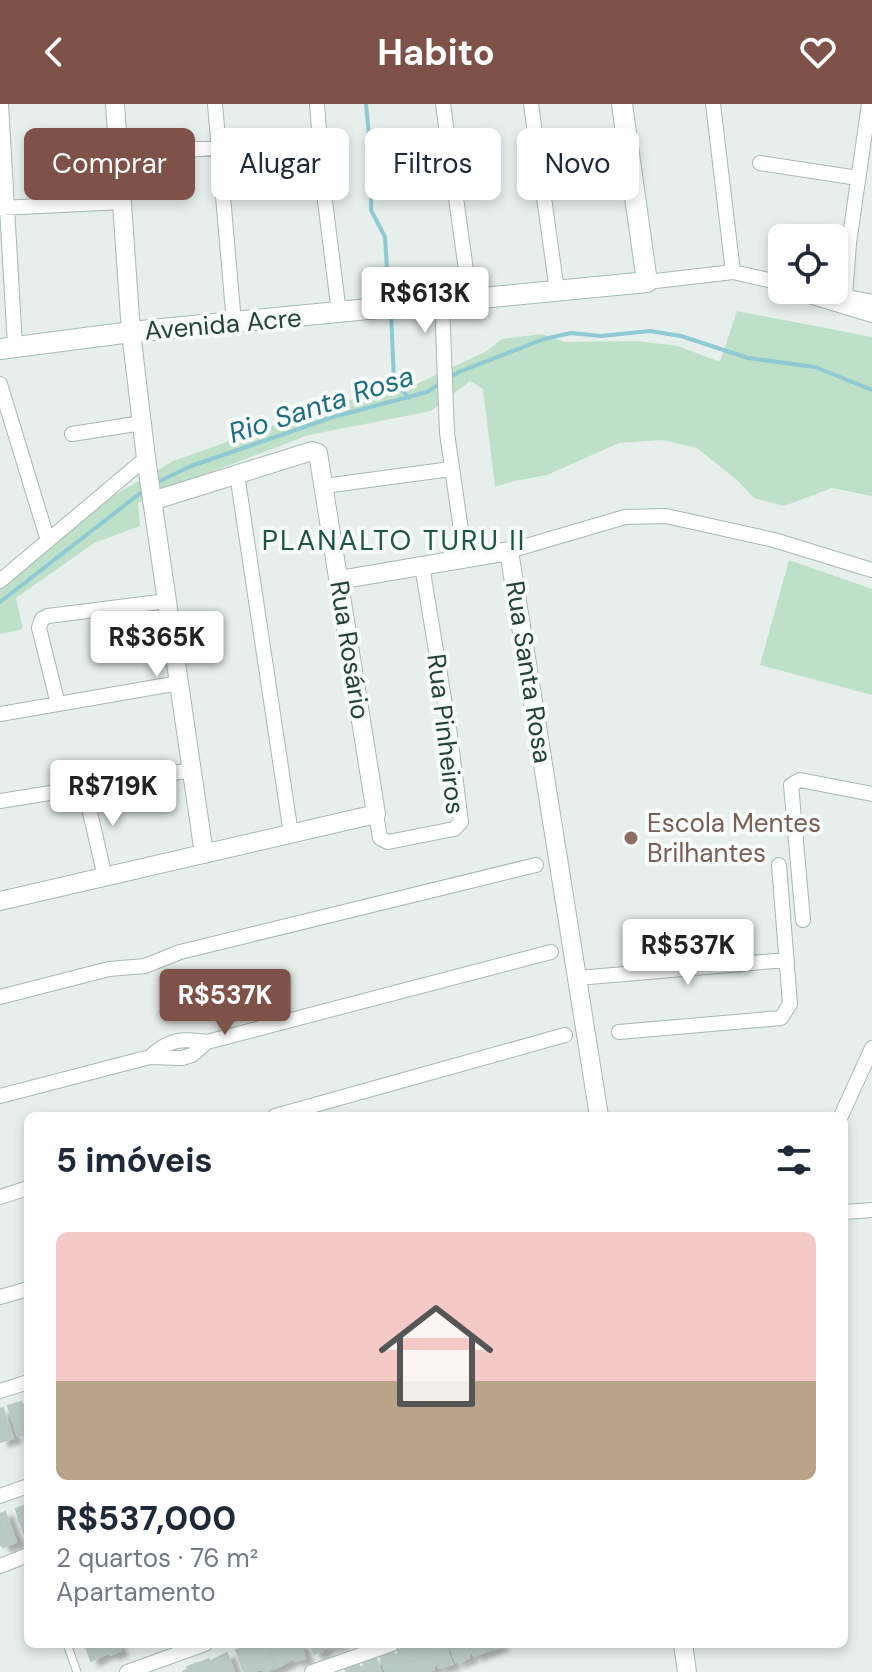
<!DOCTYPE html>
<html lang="pt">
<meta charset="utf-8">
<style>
:root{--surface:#fff;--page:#f6f6f7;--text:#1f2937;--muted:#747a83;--line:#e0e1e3;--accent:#7f5249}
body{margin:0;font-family:"DM Sans",sans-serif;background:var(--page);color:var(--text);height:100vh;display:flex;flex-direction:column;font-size:30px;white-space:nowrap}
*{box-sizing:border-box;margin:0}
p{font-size:26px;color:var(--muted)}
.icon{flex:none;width:44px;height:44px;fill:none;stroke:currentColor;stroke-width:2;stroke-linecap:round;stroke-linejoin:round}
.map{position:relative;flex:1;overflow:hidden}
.sheet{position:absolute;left:24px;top:1008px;width:824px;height:536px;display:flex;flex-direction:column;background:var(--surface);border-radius:12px;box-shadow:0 4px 12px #0003}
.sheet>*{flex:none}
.hud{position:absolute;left:24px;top:24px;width:824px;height:72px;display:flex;gap:16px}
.tools{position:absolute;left:768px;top:120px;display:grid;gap:16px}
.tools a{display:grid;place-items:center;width:80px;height:80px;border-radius:12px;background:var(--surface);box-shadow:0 4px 12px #0003;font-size:40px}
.price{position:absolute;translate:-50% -68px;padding:0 18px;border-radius:8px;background:#fff;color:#222;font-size:26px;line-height:52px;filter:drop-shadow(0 2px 4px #0008)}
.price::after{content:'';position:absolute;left:50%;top:48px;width:24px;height:18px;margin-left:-12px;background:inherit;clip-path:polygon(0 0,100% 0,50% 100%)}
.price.on{background:var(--accent);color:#fff}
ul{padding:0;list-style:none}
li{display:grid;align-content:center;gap:16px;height:424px;padding:0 32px}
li+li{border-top:2px solid var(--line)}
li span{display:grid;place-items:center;height:248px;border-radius:12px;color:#555}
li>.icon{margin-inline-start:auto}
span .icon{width:144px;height:144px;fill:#fffc;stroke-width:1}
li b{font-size:34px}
h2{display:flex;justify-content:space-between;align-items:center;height:96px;padding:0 32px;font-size:34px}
.tag{padding:0 28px;border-radius:12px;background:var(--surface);box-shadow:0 4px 12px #0003;font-size:28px;line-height:72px}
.tag.on{background:var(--accent);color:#fff}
header{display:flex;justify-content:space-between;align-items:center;height:104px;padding:0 32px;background:var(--accent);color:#fff;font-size:36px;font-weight:700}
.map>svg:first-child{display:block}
</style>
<header><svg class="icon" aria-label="back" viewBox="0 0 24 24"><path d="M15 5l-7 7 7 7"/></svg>Habito<svg class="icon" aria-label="heart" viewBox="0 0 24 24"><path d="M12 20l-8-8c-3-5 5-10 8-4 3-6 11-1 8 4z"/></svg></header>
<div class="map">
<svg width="872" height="1568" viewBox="0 0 872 1568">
<defs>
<filter id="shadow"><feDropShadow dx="8" dy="4.5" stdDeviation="2" flood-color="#0004"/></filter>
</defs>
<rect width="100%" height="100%" fill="#e6efeb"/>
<path fill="#bfe0c8" d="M737,207L872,233V392L832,384L784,402L754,394L738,377L697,344L662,336L619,339L547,371L514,377L495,383L483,285L470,277L431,307L309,331L158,388L138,399L140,422L94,439L16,494L23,525L0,530V485L108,395L173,357L333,300L410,283L487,247L502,235L542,230L565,238L636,237L678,242L720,258Z
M789,456L872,485V591L760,561Z"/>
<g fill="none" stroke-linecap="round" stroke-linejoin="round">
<path stroke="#8ec9d4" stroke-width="4" d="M366,0L372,64L371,106L385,133L389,197
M391,209L394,277L409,294
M154,380L191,362L333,313L427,288L459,268L544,235L571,229L601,232L650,227L681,232L748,254L815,263L872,286
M0,498L143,387"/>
</g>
<path fill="#bbcac4" stroke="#b8c9c2" stroke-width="2" filter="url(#shadow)" d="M26,1296H28V1329L18,1332L14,1318L22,1315L13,1316L8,1302L21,1298L23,1302L27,1300Z
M3,1304L7,1318L0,1321V1305Z
M8,1320L13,1334L0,1338V1323Z
M28,1400V1416L20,1419L16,1405Z
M5,1408L10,1422L2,1427L11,1424L16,1438L3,1443L0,1439V1410Z
M28,1418V1434L26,1435L21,1420Z
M85,1540H117L120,1547L110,1551L109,1548L91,1557Z
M255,1540H266L275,1564L265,1568L264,1565L244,1568L236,1546L246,1542L247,1545L255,1542Z
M268,1540H300L305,1554L295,1557L294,1554L276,1564Z
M310,1540H342L323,1544V1547L314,1550Z
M445,1540L446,1544L438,1547L447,1546L452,1560L439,1564L438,1560L433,1562L434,1566L420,1568L416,1557L425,1554L416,1555L411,1541Z
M459,1540H484L487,1547L474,1552L473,1548L468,1550L469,1554L456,1558L451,1544Z
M484,1540H499L500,1542L487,1547Z
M411,1541L416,1555L407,1558L416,1557L420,1568H386L394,1563L385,1566L380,1552L393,1547L394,1551L399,1550L398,1546Z
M227,1549L234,1568H202L199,1559L209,1555V1558Z
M376,1554L381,1568H347L345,1565L358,1560L360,1564L365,1562L363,1558Z
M197,1559L200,1568H182L188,1566L187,1563Z"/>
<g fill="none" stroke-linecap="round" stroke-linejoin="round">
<g stroke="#a8b8b2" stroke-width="9">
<path id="service" d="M67,1540L77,1568"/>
</g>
<g stroke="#a8b8b2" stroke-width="16">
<path id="minor" d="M1,0L15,242
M215,0L234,219
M317,0L324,89L339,209
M443,0L470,195
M531,0L557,187
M713,0L733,168
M118,51L320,36
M760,59L858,74
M0,104L122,98
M834,148L837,143L849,139
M647,178L733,168L782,179
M790,186L872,211
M837,191L872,198
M845,192L849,139L869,0
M442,198L447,329L465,454
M0,280L48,437
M72,330L142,319
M237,370L291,730
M324,382L451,365
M509,447L625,413L666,412L774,436L872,466
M0,477L146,354
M58,600L39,524L42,515L48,512L167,497
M0,610L179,579
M84,683L105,773
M0,697L192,666
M376,710L380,734L388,738L454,725L461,718L450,631L422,462
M803,816L791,681L800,676L872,690
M578,874L786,856
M0,893L109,865L145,862L180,848L536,761
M619,928L781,914L790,900L779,761
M207,938L551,848
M0,992L150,953L182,954L192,951L207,938C182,934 169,935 150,953
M275,1012L565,931
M841,1012L872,944
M0,1093L28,1084
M844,1108L872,1106
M0,1193L28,1185
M0,1287L28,1278
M0,1392L28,1382
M0,1462L28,1451
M127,1568L205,1540
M312,1568L392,1540"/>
</g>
<g stroke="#a8b8b2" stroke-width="20">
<path id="tertiary" d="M115,0L131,228L146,354L204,750
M339,476L509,447L599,1012
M0,797L376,710L318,349L312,347L152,397
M683,1540L687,1568"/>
</g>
<g stroke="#a4bbb3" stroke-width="22">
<path id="secondary" d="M0,245L131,228L647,178L622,0"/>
</g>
<use href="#service" stroke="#fff" stroke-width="7"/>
<use href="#minor" stroke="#fff" stroke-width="14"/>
<use href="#tertiary" stroke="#fff" stroke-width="18"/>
<use href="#secondary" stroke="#fff" stroke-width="20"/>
</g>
<circle fill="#8d6e63" stroke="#f7fbf9" stroke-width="3" cx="631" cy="734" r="8"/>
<g text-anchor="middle" stroke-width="8" stroke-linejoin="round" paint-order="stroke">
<g font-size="26" fill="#24423a" stroke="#f7fbf9">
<text transform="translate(223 220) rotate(-5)" y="9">Avenida Acre</text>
<text transform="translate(350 546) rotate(81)" y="9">Rua Rosário</text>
<text transform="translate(529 568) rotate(81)" y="9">Rua Santa Rosa</text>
<text transform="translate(446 630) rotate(83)" y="9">Rua Pinheiros</text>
</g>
<g font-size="26" fill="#785e54" stroke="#f7fbf9" text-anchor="start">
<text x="647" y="728">Escola Mentes<tspan x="647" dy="30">Brilhantes</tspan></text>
</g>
<g font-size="28" font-style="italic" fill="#1c6f80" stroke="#f7fbf9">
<text transform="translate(321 300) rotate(-18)" y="10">Rio Santa Rosa</text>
</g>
<g font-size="28" letter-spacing="2" fill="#1f5548" stroke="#f7fbf9">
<text x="394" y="446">PLANALTO TURU II</text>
</g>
</g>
</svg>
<div class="tools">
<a><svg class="icon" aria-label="locate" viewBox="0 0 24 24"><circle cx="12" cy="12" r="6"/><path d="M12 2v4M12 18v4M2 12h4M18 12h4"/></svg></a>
</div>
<b class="price" style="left:425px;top:231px">R$613K</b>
<b class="price" style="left:157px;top:575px">R$365K</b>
<b class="price" style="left:113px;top:724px">R$719K</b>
<b class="price" style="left:688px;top:883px">R$537K</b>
<b class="price on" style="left:225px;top:933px">R$537K</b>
<div class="hud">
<a class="tag on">Comprar</a>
<a class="tag">Alugar</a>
<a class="tag">Filtros</a>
<a class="tag">Novo</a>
</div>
<section class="sheet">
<h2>5 imóveis<svg class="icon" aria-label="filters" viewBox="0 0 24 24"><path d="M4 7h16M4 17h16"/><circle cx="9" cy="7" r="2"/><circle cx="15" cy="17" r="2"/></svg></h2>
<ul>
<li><span style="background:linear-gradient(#f6c9c9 60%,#b9a48a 0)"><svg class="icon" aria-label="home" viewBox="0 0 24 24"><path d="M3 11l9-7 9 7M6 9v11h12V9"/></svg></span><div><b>R$537,000</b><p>2 quartos · 76 m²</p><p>Apartamento</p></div></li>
</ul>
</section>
</div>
